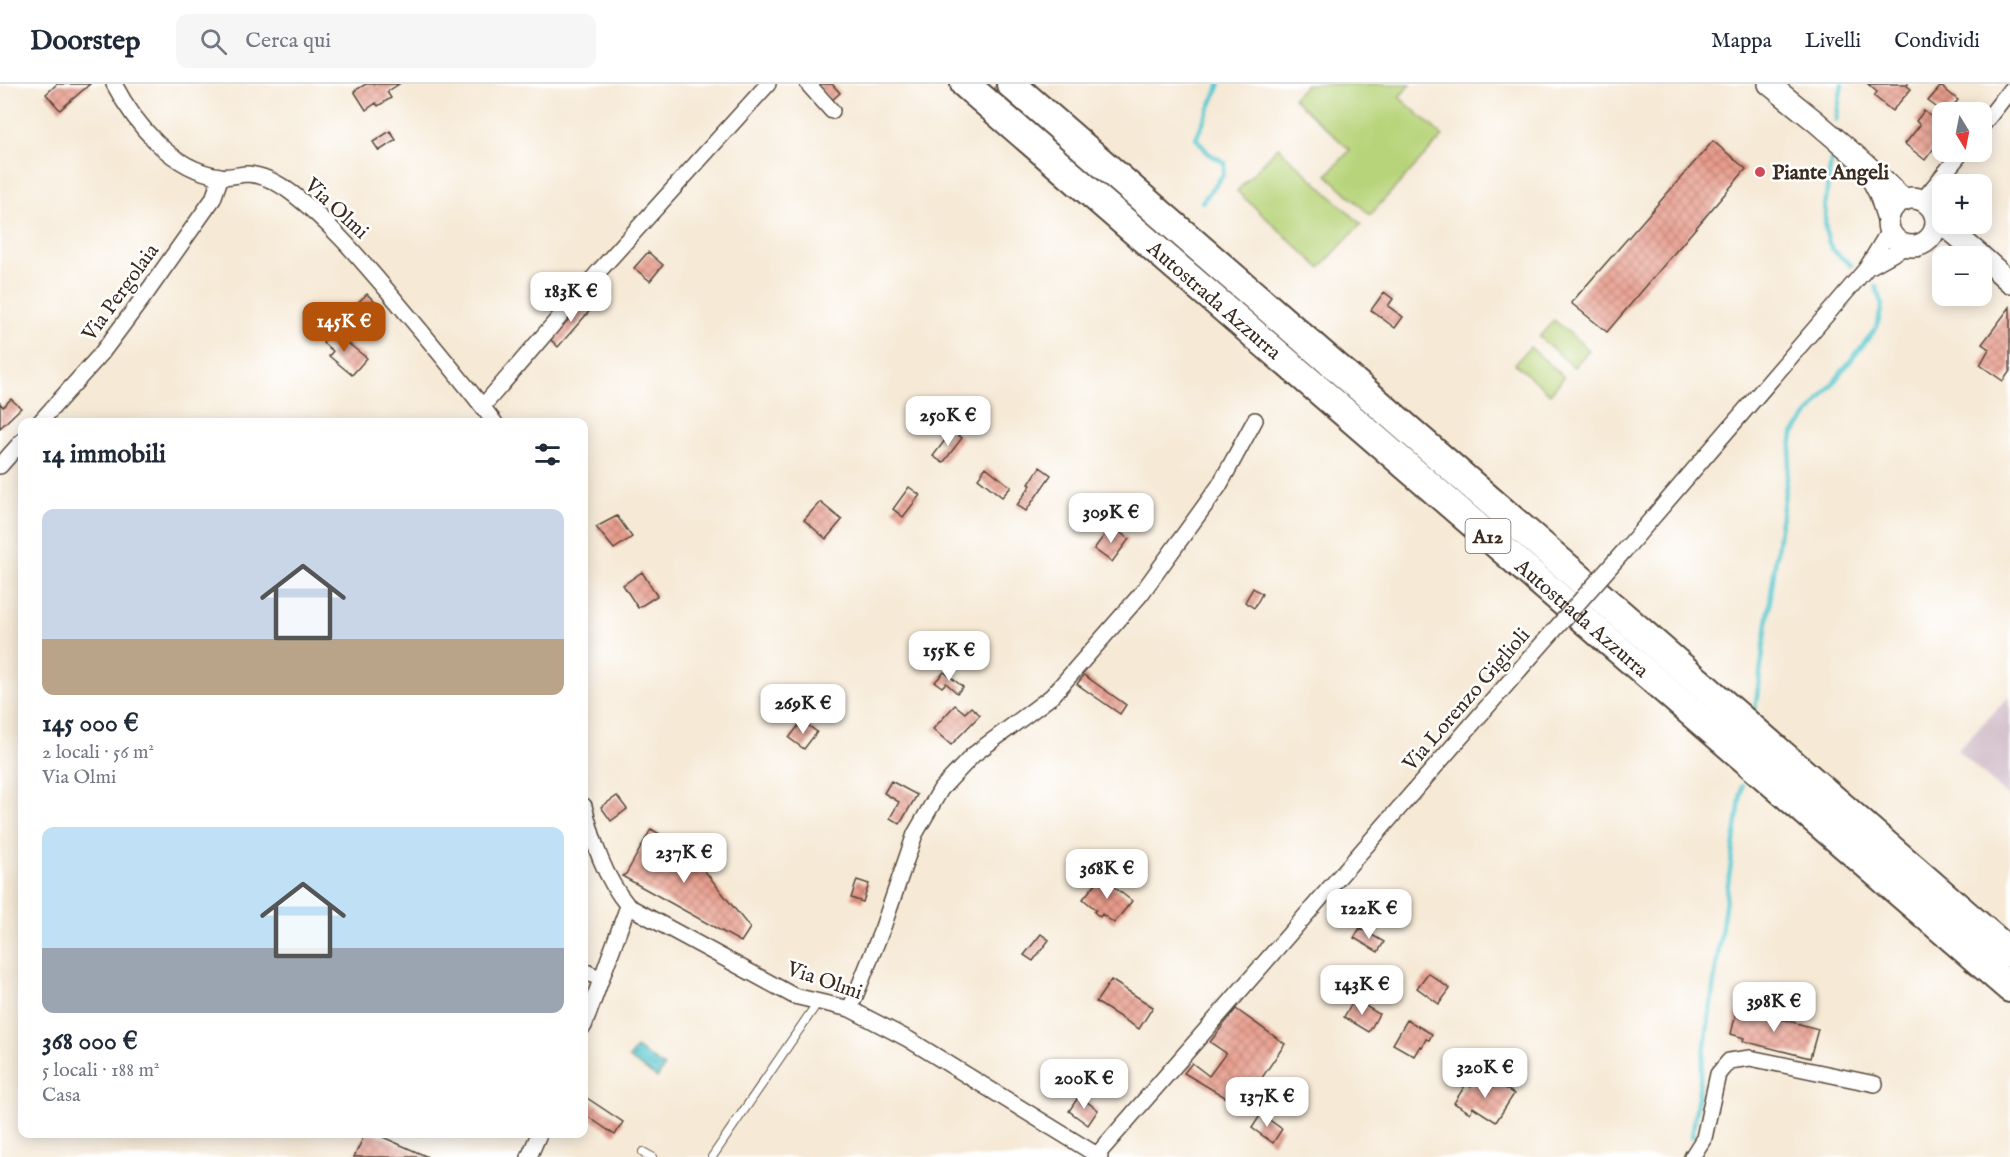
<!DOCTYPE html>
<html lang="it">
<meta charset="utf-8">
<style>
:root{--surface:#fff;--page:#f6f6f7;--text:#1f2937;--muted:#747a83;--line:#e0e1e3;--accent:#b45309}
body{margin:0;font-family:"IM FELL English",serif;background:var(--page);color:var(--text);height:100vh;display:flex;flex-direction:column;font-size:22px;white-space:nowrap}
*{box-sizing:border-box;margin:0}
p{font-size:20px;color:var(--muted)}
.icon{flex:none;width:33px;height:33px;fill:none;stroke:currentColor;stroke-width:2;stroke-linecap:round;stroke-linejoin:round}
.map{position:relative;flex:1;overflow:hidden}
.drawer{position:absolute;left:18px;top:334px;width:570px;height:720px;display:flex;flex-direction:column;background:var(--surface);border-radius:12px;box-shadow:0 3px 15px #0003}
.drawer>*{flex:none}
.needle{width:39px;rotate:170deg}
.buttons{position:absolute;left:1932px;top:18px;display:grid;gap:12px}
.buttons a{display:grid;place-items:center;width:60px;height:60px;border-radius:12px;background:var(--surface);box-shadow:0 3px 15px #0003;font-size:30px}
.price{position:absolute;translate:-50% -51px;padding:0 14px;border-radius:12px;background:#fff;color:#222;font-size:20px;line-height:39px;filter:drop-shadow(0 2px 3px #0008)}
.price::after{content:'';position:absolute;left:50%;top:36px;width:18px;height:14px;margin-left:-9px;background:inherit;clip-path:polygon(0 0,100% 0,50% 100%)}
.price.active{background:var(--accent);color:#fff}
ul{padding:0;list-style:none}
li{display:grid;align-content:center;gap:12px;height:318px;padding:0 24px}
li span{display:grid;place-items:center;height:186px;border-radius:12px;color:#555}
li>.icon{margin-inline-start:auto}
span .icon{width:108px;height:108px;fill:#fffc;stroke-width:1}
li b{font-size:26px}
h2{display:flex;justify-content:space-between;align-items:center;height:72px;padding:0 24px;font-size:26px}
header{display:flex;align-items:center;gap:36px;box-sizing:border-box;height:84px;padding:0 30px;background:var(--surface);border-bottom:2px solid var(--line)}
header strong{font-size:28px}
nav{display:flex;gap:33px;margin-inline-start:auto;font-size:21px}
.search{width:420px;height:54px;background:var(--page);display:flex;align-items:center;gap:15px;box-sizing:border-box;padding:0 21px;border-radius:12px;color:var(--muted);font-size:22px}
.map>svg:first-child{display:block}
</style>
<header>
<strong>Doorstep</strong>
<div class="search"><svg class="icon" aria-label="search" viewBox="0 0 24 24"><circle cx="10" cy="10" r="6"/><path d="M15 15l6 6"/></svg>Cerca qui</div>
<nav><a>Mappa</a><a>Livelli</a><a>Condividi</a></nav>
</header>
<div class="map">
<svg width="2010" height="1073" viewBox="0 0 2010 1073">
<defs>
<pattern id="water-ripples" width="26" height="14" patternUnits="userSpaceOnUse" patternTransform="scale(1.5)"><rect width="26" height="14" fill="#5cc9d0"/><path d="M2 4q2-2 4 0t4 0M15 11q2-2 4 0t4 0" fill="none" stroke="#4da3a8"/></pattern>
<pattern id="building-cross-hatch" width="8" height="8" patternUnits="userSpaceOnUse" patternTransform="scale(1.5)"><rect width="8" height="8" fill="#e89c8c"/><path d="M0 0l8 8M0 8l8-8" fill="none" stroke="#bd7f72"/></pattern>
</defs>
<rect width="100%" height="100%" fill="#fff"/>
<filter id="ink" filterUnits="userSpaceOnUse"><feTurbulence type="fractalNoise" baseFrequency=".0167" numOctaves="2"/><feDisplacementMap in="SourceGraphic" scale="12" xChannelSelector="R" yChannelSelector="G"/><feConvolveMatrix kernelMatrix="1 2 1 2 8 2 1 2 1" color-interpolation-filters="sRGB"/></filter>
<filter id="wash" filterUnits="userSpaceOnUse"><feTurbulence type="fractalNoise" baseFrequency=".008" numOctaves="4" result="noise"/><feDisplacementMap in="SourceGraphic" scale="24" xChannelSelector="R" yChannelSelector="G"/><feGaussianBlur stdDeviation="1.35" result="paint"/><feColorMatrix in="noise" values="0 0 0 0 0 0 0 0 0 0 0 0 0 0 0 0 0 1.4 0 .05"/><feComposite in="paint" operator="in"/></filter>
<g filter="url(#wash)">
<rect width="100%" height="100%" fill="#f6e9d5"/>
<path fill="#d1bdc9" d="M2010,612V714L1957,666Z"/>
<path fill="#b8d47a" stroke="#7a7f4c" stroke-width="1.5" d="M1306,0H1411L1399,13L1443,52L1370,131L1327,91L1350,66L1293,14Z
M1278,63L1361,140L1320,184L1237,107Z
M1554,236L1589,266L1574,283L1539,253Z
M1530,263L1564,293L1550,310L1515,280Z"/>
<path fill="url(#water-ripples)" stroke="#4c7a77" stroke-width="1.5" d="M636,964L664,983L657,994L629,974Z"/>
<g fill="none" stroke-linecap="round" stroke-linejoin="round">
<path stroke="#5cc9d0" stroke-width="4.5" d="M1836,36L1842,0
M1833,64C1830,88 1817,147 1833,166C1838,171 1845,176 1851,181
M1202,118L1223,91L1225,79L1208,69L1196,54L1220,0
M1755,626L1793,350L1877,243L1882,221L1876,202
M1692,1053L1742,702"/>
</g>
<g id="blocks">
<path fill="url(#building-cross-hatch)" d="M57,0H90L60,26L46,10Z
M366,0H399L387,8L391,14L378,22L376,19L366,26L354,7Z
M816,0H832L840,9L831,17Z
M1868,0H1908L1907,2L1911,5L1892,27L1874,12L1877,8Z
M1941,2L1958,16L1948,28H1943L1928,17Z
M1924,27L1940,40L1933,49L1941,55L1925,76L1905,60L1920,41L1916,37Z
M390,47L396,56L379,67L373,58Z
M1713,57L1746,85L1607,248L1571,219Z
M648,168L663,181L650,197L634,184Z
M1384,208L1393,215L1388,222L1403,233L1395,244L1371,226Z
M367,210L376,219L363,231L354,222Z
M583,215L593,223L558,263L549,254Z
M2010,223V287L2003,297L1980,281L1989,265L1982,260Z
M332,247L367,274L352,291L329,272L333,267L323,259Z
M11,315L21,324L0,344V319L3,323Z
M952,347L962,354L943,379L933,372Z
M986,383L1011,403L1002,413L978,394Z
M1040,383L1051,391L1026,427L1017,421L1031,401L1029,400Z
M909,403L920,411L903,433L893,425Z
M820,418L842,436L826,455L804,436Z
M617,432L632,453L614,465L596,443Z
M1111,442L1129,455L1112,478L1094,465Z
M642,488L657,512L638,524L623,501Z
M1253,504L1262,510L1254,524L1245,518Z
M944,588L963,603L957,609L946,599L942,603L935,598Z
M1084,591L1126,621L1120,630L1077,600Z
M955,621L965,629L971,623L980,631L951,661L933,645Z
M802,637L817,648L804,665L789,654Z
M891,697L917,711L900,740L890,734L899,718L884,709Z
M617,712L627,725L611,737L601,723Z
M651,745L689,767L750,844L741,858L622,792L626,790Z
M1101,793L1132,817L1114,839L1102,830L1100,833L1094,828L1096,826L1083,815Z
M857,796L869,800L863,818L851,814Z
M1360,844L1384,858L1378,868L1354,854Z
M1041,850L1049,856L1033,877L1024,871Z
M1428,889L1450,905L1439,920L1417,904Z
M1111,896L1153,923L1139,945L1096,918Z
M1354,915L1379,930L1369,948L1344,933Z
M1741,922L1753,925L1752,927L1818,945L1810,974L1743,957L1744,954L1731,950L1737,925H1741Z
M1236,925L1285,960L1242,1023L1184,989L1192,979L1209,992L1226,969L1210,958Z
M1407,936L1432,950L1429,956L1426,955L1422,963L1420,962L1414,972L1393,960Z
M1488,993L1514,1010L1496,1038L1473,1023L1470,1029L1454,1019L1466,1000L1471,1003L1475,997L1483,1002Z
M584,1012L623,1038L615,1051L587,1032L584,1037Z
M1079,1012L1098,1026L1088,1041L1069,1027Z
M1261,1030L1282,1045L1273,1059L1252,1044Z
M365,1050H376L428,1073H354Z"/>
</g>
</g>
<g filter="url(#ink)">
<use href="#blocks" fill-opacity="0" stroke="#574739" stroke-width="1.5"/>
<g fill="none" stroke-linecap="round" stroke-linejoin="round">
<g stroke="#574739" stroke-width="10">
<path id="lane" d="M643,1068L652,1073
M712,1073L818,918"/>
</g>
<g stroke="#574739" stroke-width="18">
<path id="street" d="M114,0C135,40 172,86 220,92C229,94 239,90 248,90C264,91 280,100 293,110C328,137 357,171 386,205C423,249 460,293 495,339
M808,0L832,27
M1982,42L2010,6
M1922,117L1962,68
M1871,182L1907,162
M483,322L600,186L768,0
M39,339L101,270L148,207L213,115L221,92
M0,382L22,357
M1624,467L1866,185L1889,147
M584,722C593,758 604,793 628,822L794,912L850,925L908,955L1100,1073
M584,887L601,895
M850,925L883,843L915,750L941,705L973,671L1052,612L1141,510L1219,402L1255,336
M584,942L628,822
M1097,1071L1535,568
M529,1073L539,1050
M1692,1073L1704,1054L1718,990L1729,977L1750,974L1875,1000"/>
</g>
<g stroke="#574739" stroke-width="24">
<path id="secondary" d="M1769,0L1815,37L1864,79
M1888 138a24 24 0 1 1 48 0a24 24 0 1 1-48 0Z
M1888,135L1880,110L1864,79L1904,116
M1943,140L1981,172
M1982,173L2010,198"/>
</g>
<g stroke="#574739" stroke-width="32">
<g id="highway">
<path id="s1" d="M965,0L2010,904"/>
<path d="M1011,0L2010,869"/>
</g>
</g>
<use href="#lane" stroke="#fff" stroke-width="8"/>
<use href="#street" stroke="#fff" stroke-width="15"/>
<use href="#secondary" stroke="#fff" stroke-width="21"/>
<use href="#highway" stroke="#fff" stroke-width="28"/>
<g stroke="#574739" stroke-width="18" stroke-linecap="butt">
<path id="street-bridge" d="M1535,568L1624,467"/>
</g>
<use href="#street-bridge" stroke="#fff" stroke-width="15"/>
</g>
</g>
<circle fill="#d1495b" stroke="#fff" stroke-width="2" cx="1760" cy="88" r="6"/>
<g text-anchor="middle" stroke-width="5" stroke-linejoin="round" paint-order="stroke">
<rect fill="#fff" stroke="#766a62" stroke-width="1.5" x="1465.5" y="435" width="45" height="34" rx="4.5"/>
<g font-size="20" font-weight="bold" fill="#3b2a1e">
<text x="1488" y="459">A12</text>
</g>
<g font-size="21" font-weight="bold" fill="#3b2a1e" stroke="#fff" text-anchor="start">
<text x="1772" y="95">Piante Angeli</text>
</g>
<g font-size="21" fill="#3b2a1e" stroke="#fff">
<text transform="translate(337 124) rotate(43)" y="7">Via Olmi</text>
<text transform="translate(120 208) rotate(-54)" y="7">Via Pergolaia</text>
<text dy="7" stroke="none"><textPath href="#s1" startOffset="330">Autostrada Azzurra</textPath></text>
<text dy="7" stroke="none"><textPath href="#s1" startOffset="816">Autostrada Azzurra</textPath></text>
<text transform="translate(1466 615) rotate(-49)" y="7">Via Lorenzo Giglioli</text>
<text transform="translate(825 896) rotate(19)" y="7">Via Olmi</text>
</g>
</g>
</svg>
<div class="buttons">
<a><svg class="needle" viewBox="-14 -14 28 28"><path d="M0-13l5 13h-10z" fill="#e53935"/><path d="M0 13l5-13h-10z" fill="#747a83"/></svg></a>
<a>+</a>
<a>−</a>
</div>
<b class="price" style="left:571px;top:239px">183K €</b>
<b class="price active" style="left:344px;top:269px">145K €</b>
<b class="price" style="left:948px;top:363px">250K €</b>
<b class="price" style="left:1111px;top:460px">309K €</b>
<b class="price" style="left:949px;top:598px">155K €</b>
<b class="price" style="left:803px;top:651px">269K €</b>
<b class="price" style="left:684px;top:800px">237K €</b>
<b class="price" style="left:1107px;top:816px">368K €</b>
<b class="price" style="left:1369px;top:856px">122K €</b>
<b class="price" style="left:1362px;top:932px">143K €</b>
<b class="price" style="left:1774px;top:949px">398K €</b>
<b class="price" style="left:1485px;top:1015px">320K €</b>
<b class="price" style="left:1084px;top:1026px">200K €</b>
<b class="price" style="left:1267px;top:1044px">137K €</b>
<section class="drawer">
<h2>14 immobili<svg class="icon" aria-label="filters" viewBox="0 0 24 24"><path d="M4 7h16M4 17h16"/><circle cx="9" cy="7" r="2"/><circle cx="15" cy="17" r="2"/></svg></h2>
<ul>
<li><span style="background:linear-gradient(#c9d6e8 70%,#b9a48a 0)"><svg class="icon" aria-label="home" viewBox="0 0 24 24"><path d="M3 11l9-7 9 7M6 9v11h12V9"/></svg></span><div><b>145 000 €</b><p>2 locali · 56 m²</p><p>Via Olmi</p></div></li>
<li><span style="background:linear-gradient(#bfe0f5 65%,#9aa5b1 0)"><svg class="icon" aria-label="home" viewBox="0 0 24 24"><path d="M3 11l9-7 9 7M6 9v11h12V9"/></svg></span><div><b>368 000 €</b><p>5 locali · 188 m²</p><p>Casa</p></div></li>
</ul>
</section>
</div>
